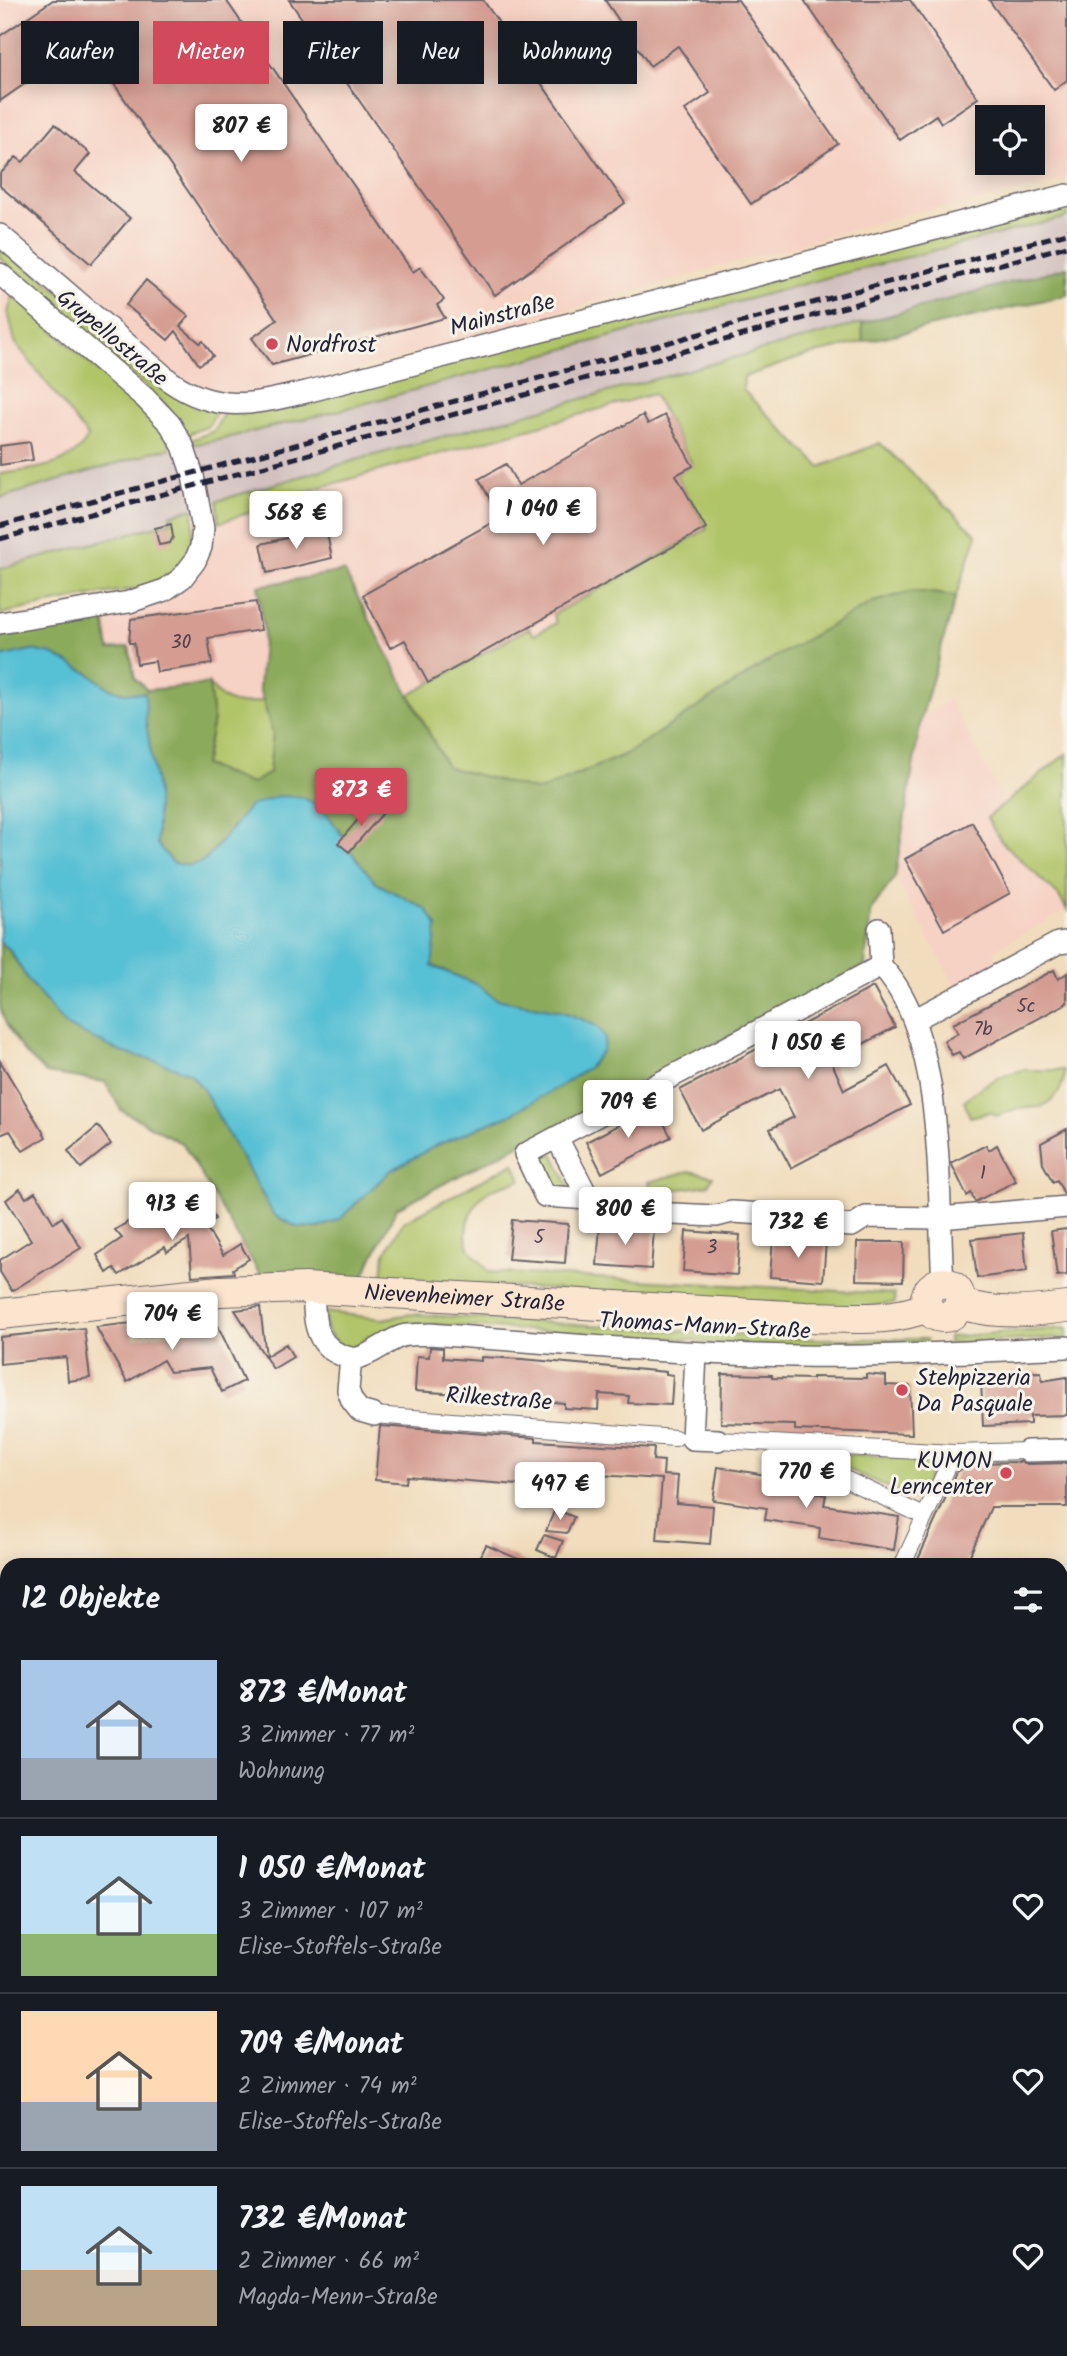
<!DOCTYPE html>
<html lang="de">
<meta charset="utf-8">
<style>
:root{--surface:#171b24;--page:#242831;--text:#f1f3f6;--muted:#9ea1a6;--line:#363941;--accent:#d1495b}
body{margin:0;font-family:Kalam,sans-serif;background:var(--page);color:var(--text);height:100vh;display:flex;flex-direction:column;font-size:26px;white-space:nowrap}
*{box-sizing:border-box;margin:0}
p{font-size:23px;color:var(--muted)}
.icon{flex:none;width:38px;height:38px;fill:none;stroke:currentColor;stroke-width:2;stroke-linecap:round;stroke-linejoin:round}
.map{position:relative;flex:1;overflow:hidden}
.drawer{position:absolute;left:0px;top:1558px;width:1068px;height:800px;display:flex;flex-direction:column;background:var(--surface);border-radius:21px 21px 0 0;box-shadow:0 4px 18px #0003}
.drawer>*{flex:none}
.banner{position:absolute;left:21px;top:21px;width:700px;height:63px;display:flex;gap:14px}
.buttons{position:absolute;left:975px;top:105px;display:grid;gap:14px}
.buttons a{display:grid;place-items:center;width:70px;height:70px;border-radius:0px;background:var(--surface);box-shadow:0 4px 18px #0003;font-size:35px}
.price{position:absolute;translate:-50% -60px;padding:0 16px;border-radius:7px;background:#fff;color:#222;font-size:23px;line-height:46px;filter:drop-shadow(0 2px 4px #0008)}
.price::after{content:'';position:absolute;left:50%;top:42px;width:21px;height:16px;margin-left:-10px;background:inherit;clip-path:polygon(0 0,100% 0,50% 100%)}
.price.selected{background:var(--accent);color:#fff}
ul{padding:0;list-style:none}
li{display:flex;align-items:center;gap:21px;height:175px;padding:0 21px}
li+li{border-top:2px solid var(--line)}
li span{display:grid;place-items:center;flex:none;width:196px;height:140px;border-radius:0px;color:#555}
li>.icon{margin-inline-start:auto}
span .icon{width:84px;height:84px;fill:#fffc;stroke-width:1}
li b{font-size:30px}
h2{display:flex;justify-content:space-between;align-items:center;height:84px;padding:0 21px;font-size:30px}
.tag{padding:0 24px;border-radius:0px;background:var(--surface);box-shadow:0 4px 18px #0003;font-size:24px;line-height:63px}
.tag.selected{background:var(--accent);color:#fff}
.map>svg:first-child{display:block}
</style>
<div class="map">
<svg width="1067" height="2356" viewBox="0 0 1067 2356">
<rect width="100%" height="100%" fill="#f7f3e8"/>
<filter id="ink" filterUnits="userSpaceOnUse"><feTurbulence type="fractalNoise" baseFrequency=".0143" numOctaves="2"/><feDisplacementMap in="SourceGraphic" scale="14" xChannelSelector="R" yChannelSelector="G"/><feConvolveMatrix kernelMatrix="1 2 1 2 8 2 1 2 1" color-interpolation-filters="sRGB"/></filter>
<filter id="wash" filterUnits="userSpaceOnUse"><feTurbulence type="fractalNoise" baseFrequency=".00686" numOctaves="4" result="noise"/><feDisplacementMap in="SourceGraphic" scale="28" xChannelSelector="R" yChannelSelector="G"/><feGaussianBlur stdDeviation="1.57" result="paint"/><feColorMatrix in="noise" values="0 0 0 0 0 0 0 0 0 0 0 0 0 0 0 0 0 1.4 0 .05"/><feComposite in="paint" operator="in"/></filter>
<g filter="url(#wash)">
<rect width="100%" height="100%" fill="#f1ddbd"/>
<path fill="#f6d2c4" fill-rule="evenodd" d="M0,0H1067V180L971,203L911,213L473,336L217,410L145,455L0,498ZM987,117H1032V163H987Z
M653,394L693,466L676,475L707,529L553,615L557,623L533,636L529,628L410,695L344,571L258,586L264,631L259,688L263,701L242,705L229,703L219,697L209,684L147,690L135,678L129,648L109,650L104,616L203,562L212,542L214,527L219,523L318,488Z
M949,699L1005,803L987,817L1001,841L1059,896L1067,910L993,951L1002,969L958,992L895,877L921,719Z
M1060,1675L1067,1681V1923L1060,1932Z"/>
<path fill="#d1bfbe" d="M1067,217V267L356,460L170,515L171,522L0,569V498L145,455L149,452L210,442L337,411L833,276Z"/>
<path fill="#b0c467" stroke="#697351" stroke-width="2" d="M1067,204V217L833,276L337,411L210,442L190,445L188,441L214,431L224,412Z
M0,247L217,410L209,426L186,435L166,405L0,258Z
M13,295L162,427L170,442V449L149,452L145,455L0,498V474C30,469 73,468 88,437L15,342L8,312Z
M862,323L863,342L805,356L744,377L743,390L820,467L880,443L977,535L956,596L913,591L773,658L626,754L539,791L447,768L410,695L529,628L534,635L556,623L553,615L707,529L676,475L693,465L653,394L318,488L219,523L217,501L356,460Z
M193,508C195,535 191,559 168,576C151,589 122,590 101,594C67,600 34,607 0,614V569L171,522L170,515Z
M209,684C227,706 235,706 263,701L273,734L269,773L251,784L204,765L213,720Z
M1067,753V910L1059,896L1001,841L987,818Z
M1023,1070H1064V1079L1059,1092L1052,1100L1041,1107L1018,1108L997,1116L991,1112L970,1117L964,1101C982,1085 999,1075 1023,1070Z
M551,1153H553L570,1189H552L539,1159Z
M514,1163L521,1180C511,1184 499,1185 489,1191C472,1203 459,1231 471,1251C477,1259 484,1264 489,1272L894,1294L895,1303L861,1308L382,1279L384,1256L403,1222Z
M689,1171L713,1176L708,1185L652,1193L649,1182Z
M325,1312L382,1319L411,1314L811,1339H927V1344L798,1347L711,1344L694,1340L408,1323L367,1337L361,1344L347,1349C332,1340 324,1331 325,1312Z
M1067,1328V1338L948,1343V1337Z
M828,1454L937,1460L918,1501L825,1459Z
M7,1852V1939L0,1936V1880Z
M1067,1866V1923L1061,1932V1874Z
M1060,2002L1067,2007V2075L1061,2068Z"/>
<path fill="#8caa5c" stroke="#57664c" stroke-width="2" d="M1067,267V295L863,342L862,323Z
M344,571L447,767L539,791L626,754L773,658L873,602L913,591L956,596L921,719L895,877L871,910L865,966L397,1208L362,1279L262,1278L183,1144L121,1110L105,1082L46,1073L23,1051L6,1024L0,1007V942L9,950L28,980L65,1025L190,1073L203,1089L274,1215L297,1227L319,1228L340,1219L390,1171L437,1145L509,1115L589,1067L603,1050L584,1020L560,1011L496,999L476,984L431,965L437,926L426,909L376,883L352,853L338,829L321,806L233,826L205,861L189,866L173,863L157,844V791L146,723L145,693H123L109,688L88,673L31,650L0,657V636L104,616L109,650L129,647L135,678L147,690L209,684L213,720L204,765L251,784L269,773L273,734L259,688L264,631L258,586Z"/>
<path fill="#57c0d4" stroke="#3c7188" stroke-width="2" d="M31,650L52,654L88,673L109,688L123,693H145L146,723L157,791V844L173,863L189,866L205,861L250,806L277,796L301,797L321,806L338,829L352,853L376,883L426,909L437,926L432,966L476,984L496,999L560,1011L584,1020L598,1027L605,1037L603,1050L589,1067L564,1084L509,1115L437,1145L390,1171L340,1219L319,1228L297,1227L274,1215L203,1089L190,1073L157,1061L121,1052L65,1025L28,980L10,950L0,942V657Z"/>
<g id="blocks">
<path fill="#d59d92" d="M53,0H226L413,272L420,267L444,300L437,305L445,318L272,365L252,338L277,320L85,42L0,101V36Z
M289,0H483L625,203L495,295Z
M605,0H738L838,144L751,204L685,110L710,93L678,46L650,66Z
M804,0H910L978,98L941,123L936,115L900,140Z
M989,0H1067V80L1054,90Z
M55,124L90,154L75,172L130,218L91,264L0,186V174L16,157L23,162Z
M146,280L189,316L180,326L200,343L203,341L213,356L199,365L176,331L168,340L126,305Z
M643,415L648,424L665,415L693,466L676,475L706,528L428,683L405,640L390,648L363,595L500,518L479,479L506,464L518,485Z
M30,442L33,460L0,465V446Z
M171,524L173,537L170,543L159,545L155,528Z
M326,529L332,558L267,573L261,544Z
M256,602L261,630L208,638L212,664L157,672L155,661L137,664L134,643H129L131,619Z
M372,803L383,813L349,852L338,843Z
M972,822L1010,893L944,930L905,859Z
M1054,970L1058,979L1067,973V1003L963,1059L959,1052L952,1055L944,1041L958,1033L953,1024Z
M873,987L895,1027L831,1061L844,1090L889,1066L910,1105L791,1168L770,1129L794,1117L779,1089L701,1130L680,1090Z
M0,1061L46,1137L23,1151L10,1131L0,1135Z
M655,1106L671,1137L602,1173L586,1142Z
M98,1126L111,1144L81,1168L68,1151Z
M1067,1129V1194H1064L1057,1180L1053,1182L1043,1164L1041,1143Z
M986,1145L989,1150L997,1145L1016,1181L975,1202L971,1193L967,1196L951,1163Z
M20,1189L26,1198L35,1192L54,1223L62,1217L81,1248L12,1291L0,1272V1260L31,1240L6,1200Z
M203,1198L215,1219L205,1225L223,1255L240,1244L249,1259L233,1269L234,1273L192,1276L189,1239L167,1252L165,1247L119,1275L114,1268L107,1273L97,1255L122,1238L115,1230L136,1217L140,1224L173,1205L177,1212Z
M512,1220L568,1224L565,1263L508,1259Z
M600,1225L654,1230L651,1269L597,1265Z
M1067,1229V1275L1057,1276L1051,1231Z
M686,1231L740,1235L737,1275L683,1271Z
M1023,1233L1027,1271L977,1278L972,1239Z
M773,1238L826,1242L823,1281L770,1277Z
M857,1242H904L903,1281L856,1280Z
M260,1307L266,1356L286,1344L293,1357L273,1369L235,1310Z
M132,1323L134,1338L218,1326L244,1381L222,1392L210,1368L170,1372L163,1360L127,1382L96,1327Z
M84,1328L90,1378L68,1381L66,1357L0,1364V1337Z
M430,1347L443,1348V1358L481,1361V1357L522,1359L666,1372V1374L673,1375L671,1405L628,1403L629,1396L599,1394L598,1410L564,1408V1403L518,1399V1405L500,1403L501,1397L415,1391L417,1356L429,1357Z
M1041,1372L1042,1381L1067,1377V1415L1030,1416V1424L983,1426L981,1380L1011,1379V1373Z
M722,1374L772,1375V1378L812,1379V1377L866,1378V1374L886,1376V1385L910,1386L912,1434L795,1430V1425L721,1423Z
M380,1426L536,1438V1441L654,1448L653,1460L664,1461L663,1475L678,1476L676,1503L713,1506L710,1544L657,1540L662,1479L534,1471L532,1486L407,1476L406,1483L375,1480Z
M1020,1462L1027,1464L1067,1463V1507H991L966,1564H916L957,1472L971,1463Z
M718,1467L772,1476L771,1486L826,1495L824,1505L899,1517L894,1550L819,1538L820,1528L765,1520L767,1508L713,1500Z
M555,1509L574,1517L567,1533L546,1531Z
M544,1535L563,1541L556,1558L537,1550Z
M486,1545L530,1564H477Z"/>
</g>
</g>
<g filter="url(#ink)">
<use href="#blocks" fill-opacity="0" stroke="#6a6368" stroke-width="2"/>
<g fill="none" stroke-linecap="round" stroke-linejoin="round">
<g stroke="#6a6368" stroke-width="18">
<path id="pedestrian" d="M374,1415L675,1438
M718,1440L954,1453L1027,1451
M774,1446L924,1516
M903,1564L954,1453
M1060,1943L1067,1935"/>
</g>
<g stroke="#6a6368" stroke-width="24">
<path id="minor" d="M0,235L171,382C218,414 255,404 306,392L1067,195
M0,274L145,398L170,424L183,446L193,476L203,528L201,547L195,561L182,578L165,590L129,602L0,623
M879,929L881,966C947,1035 937,1192 943,1283
M914,1020L1058,943L1067,942
M557,1138L589,1199L604,1201L630,1212L716,1216L732,1212L779,1215L800,1222L852,1226L866,1217L940,1218L1067,1207
M589,1199L545,1196L525,1154L881,966
M314,1288C313,1314 313,1344 341,1355C346,1357 351,1359 357,1358C373,1355 386,1341 402,1336C410,1334 421,1335 430,1334C552,1343 674,1354 796,1356C886,1358 977,1351 1067,1347
M696,1353L692,1439L718,1440
M351,1358L348,1390L352,1401L360,1411L374,1415
M1027,1451L1067,1450
M1060,1659L1067,1649
M0,1780L7,1778
M0,1993L4,1960
M1060,2098L1067,2106
M1060,2164L1067,2158
M0,2318L7,2319
M95,2350L108,2356
M931,2350L933,2356
M372,2356L374,2350"/>
</g>
<g stroke="#6a6368" stroke-width="32">
<g id="secondary">
<circle cx="943" cy="1300" r="17"/>
<path d="M960,1304C999,1315 1028,1312 1067,1307"/>
<path id="s1" d="M0,1314L220,1291L305,1288L805,1317C846,1317 889,1323 927,1307"/>
</g>
</g>
<use href="#pedestrian" stroke="#fff" stroke-width="16"/>
<use href="#minor" stroke="#fff" stroke-width="21"/>
<use href="#secondary" stroke="#fce5cf" stroke-width="30"/>
<path stroke="#22223b" stroke-width="5" stroke-dasharray="10 5" stroke-linecap="butt" d="M0,526L1067,233
M0,539L1067,246"/>
</g>
</g>
<g fill="#d1495b" stroke="#f7f3e8" stroke-width="2.5">
<circle cx="272" cy="344" r="7"/>
<circle cx="902" cy="1390" r="7"/>
<circle cx="1006" cy="1473" r="7"/>
</g>
<g text-anchor="middle" stroke-width="6" stroke-linejoin="round" paint-order="stroke">
<g font-size="19" fill="#4f4151">
<text x="181" y="648">30</text>
<text x="1026" y="1012">5c</text>
<text x="983" y="1035">7b</text>
<text x="983" y="1179">1</text>
<text x="539" y="1243">5</text>
<text x="712" y="1253">3</text>
</g>
<g font-size="23" fill="#22223b" stroke="#f7f3e8">
<text transform="translate(502 314) rotate(-15)" y="8">Mainstraße</text>
<text transform="translate(113 337) rotate(40)" y="8">Grupellostraße</text>
<text dy="8" stroke="none"><textPath href="#s1" startOffset="466">Nievenheimer Straße</textPath></text>
<text transform="translate(705 1325) rotate(3)" y="8">Thomas-Mann-Straße</text>
<text transform="translate(499 1398) rotate(4)" y="8">Rilkestraße</text>
</g>
<g font-size="23" fill="#22223b" stroke="#f7f3e8" text-anchor="start">
<text x="286" y="352">Nordfrost</text>
<text x="916" y="1385">Stehpizzeria<tspan x="916" dy="26">Da Pasquale</tspan></text>
<text x="992" y="1468" text-anchor="end">KUMON<tspan x="992" dy="26">Lerncenter</tspan></text>
</g>
</g>
</svg>
<div class="buttons">
<a><svg class="icon" aria-label="locate" viewBox="0 0 24 24"><circle cx="12" cy="12" r="6"/><path d="M12 2v4M12 18v4M2 12h4M18 12h4"/></svg></a>
</div>
<b class="price" style="left:241px;top:164px">807 €</b>
<b class="price" style="left:543px;top:547px">1 040 €</b>
<b class="price" style="left:296px;top:551px">568 €</b>
<b class="price selected" style="left:361px;top:828px">873 €</b>
<b class="price" style="left:808px;top:1081px">1 050 €</b>
<b class="price" style="left:628px;top:1140px">709 €</b>
<b class="price" style="left:172px;top:1242px">913 €</b>
<b class="price" style="left:625px;top:1247px">800 €</b>
<b class="price" style="left:798px;top:1260px">732 €</b>
<b class="price" style="left:172px;top:1352px">704 €</b>
<b class="price" style="left:806px;top:1510px">770 €</b>
<b class="price" style="left:560px;top:1522px">497 €</b>
<div class="banner">
<a class="tag">Kaufen</a>
<a class="tag selected">Mieten</a>
<a class="tag">Filter</a>
<a class="tag">Neu</a>
<a class="tag">Wohnung</a>
</div>
<section class="drawer">
<h2>12 Objekte<svg class="icon" aria-label="filters" viewBox="0 0 24 24"><path d="M4 7h16M4 17h16"/><circle cx="9" cy="7" r="2"/><circle cx="15" cy="17" r="2"/></svg></h2>
<ul>
<li><span style="background:linear-gradient(#a9c7e8 70%,#9aa5b1 0)"><svg class="icon" aria-label="home" viewBox="0 0 24 24"><path d="M3 11l9-7 9 7M6 9v11h12V9"/></svg></span><div><b>873 €/Monat</b><p>3 Zimmer · 77 m²</p><p>Wohnung</p></div><svg class="icon" aria-label="heart" viewBox="0 0 24 24"><path d="M12 20l-8-8c-3-5 5-10 8-4 3-6 11-1 8 4z"/></svg></li>
<li><span style="background:linear-gradient(#bfe0f5 70%,#8fb573 0)"><svg class="icon" aria-label="home" viewBox="0 0 24 24"><path d="M3 11l9-7 9 7M6 9v11h12V9"/></svg></span><div><b>1 050 €/Monat</b><p>3 Zimmer · 107 m²</p><p>Elise-Stoffels-Straße</p></div><svg class="icon" aria-label="heart" viewBox="0 0 24 24"><path d="M12 20l-8-8c-3-5 5-10 8-4 3-6 11-1 8 4z"/></svg></li>
<li><span style="background:linear-gradient(#ffd9b3 65%,#9aa5b1 0)"><svg class="icon" aria-label="home" viewBox="0 0 24 24"><path d="M3 11l9-7 9 7M6 9v11h12V9"/></svg></span><div><b>709 €/Monat</b><p>2 Zimmer · 74 m²</p><p>Elise-Stoffels-Straße</p></div><svg class="icon" aria-label="heart" viewBox="0 0 24 24"><path d="M12 20l-8-8c-3-5 5-10 8-4 3-6 11-1 8 4z"/></svg></li>
<li><span style="background:linear-gradient(#bfe0f5 60%,#b9a48a 0)"><svg class="icon" aria-label="home" viewBox="0 0 24 24"><path d="M3 11l9-7 9 7M6 9v11h12V9"/></svg></span><div><b>732 €/Monat</b><p>2 Zimmer · 66 m²</p><p>Magda-Menn-Straße</p></div><svg class="icon" aria-label="heart" viewBox="0 0 24 24"><path d="M12 20l-8-8c-3-5 5-10 8-4 3-6 11-1 8 4z"/></svg></li>
</ul>
</section>
</div>
